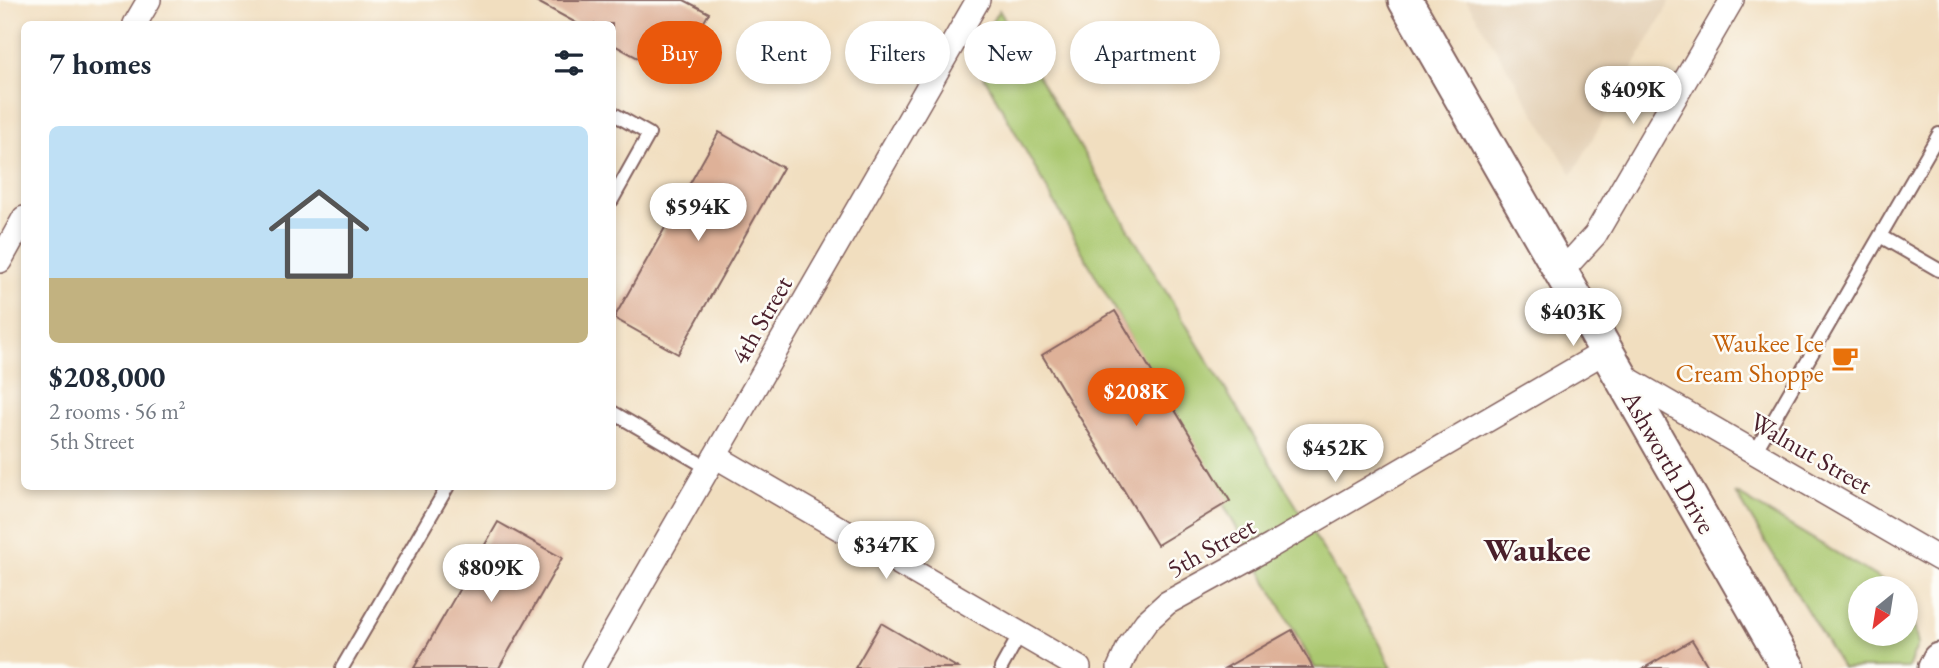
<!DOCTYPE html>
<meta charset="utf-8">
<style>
:root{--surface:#fff;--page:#f6f6f7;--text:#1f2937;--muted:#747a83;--accent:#ea580c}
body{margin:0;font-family:"EB Garamond",serif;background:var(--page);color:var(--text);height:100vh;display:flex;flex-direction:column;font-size:26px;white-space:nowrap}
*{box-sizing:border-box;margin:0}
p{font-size:23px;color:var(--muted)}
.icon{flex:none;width:38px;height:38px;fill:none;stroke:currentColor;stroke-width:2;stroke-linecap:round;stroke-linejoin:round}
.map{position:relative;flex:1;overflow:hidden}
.sheet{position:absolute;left:21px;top:21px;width:595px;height:469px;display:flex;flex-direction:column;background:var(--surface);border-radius:10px;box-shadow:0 4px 10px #0003}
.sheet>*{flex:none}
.top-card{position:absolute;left:637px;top:21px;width:665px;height:63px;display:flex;gap:14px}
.needle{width:46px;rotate:210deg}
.fabs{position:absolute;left:1848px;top:576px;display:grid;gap:14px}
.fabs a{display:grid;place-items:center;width:70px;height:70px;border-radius:50%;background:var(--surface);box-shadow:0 4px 10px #0003;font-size:35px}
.price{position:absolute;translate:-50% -60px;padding:0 16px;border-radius:24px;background:#fff;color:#222;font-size:23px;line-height:46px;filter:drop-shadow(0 2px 4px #0008)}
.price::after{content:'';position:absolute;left:50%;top:42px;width:21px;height:16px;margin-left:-10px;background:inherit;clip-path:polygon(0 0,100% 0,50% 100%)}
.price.on{background:var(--accent);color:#fff}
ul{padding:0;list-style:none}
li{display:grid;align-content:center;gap:14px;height:371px;padding:0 28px}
li span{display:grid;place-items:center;height:217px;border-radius:10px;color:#555}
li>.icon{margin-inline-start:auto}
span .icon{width:126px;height:126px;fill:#fffc;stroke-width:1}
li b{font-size:30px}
h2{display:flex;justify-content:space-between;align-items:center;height:84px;padding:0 28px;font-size:30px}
.chip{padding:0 24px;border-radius:32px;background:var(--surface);box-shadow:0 4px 10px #0003;font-size:24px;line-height:63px}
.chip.on{background:var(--accent);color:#fff}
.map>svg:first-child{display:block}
</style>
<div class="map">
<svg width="1939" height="668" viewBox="0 0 1939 668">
<rect width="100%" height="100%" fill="#fdfcf7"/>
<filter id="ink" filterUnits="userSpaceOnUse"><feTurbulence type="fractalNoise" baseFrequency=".0143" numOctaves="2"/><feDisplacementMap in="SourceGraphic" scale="14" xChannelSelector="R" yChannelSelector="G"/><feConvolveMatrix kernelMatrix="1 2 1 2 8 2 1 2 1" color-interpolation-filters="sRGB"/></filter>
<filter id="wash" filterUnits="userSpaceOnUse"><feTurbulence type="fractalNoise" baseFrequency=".00686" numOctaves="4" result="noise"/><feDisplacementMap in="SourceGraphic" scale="28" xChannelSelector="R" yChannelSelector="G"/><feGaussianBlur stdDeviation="1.57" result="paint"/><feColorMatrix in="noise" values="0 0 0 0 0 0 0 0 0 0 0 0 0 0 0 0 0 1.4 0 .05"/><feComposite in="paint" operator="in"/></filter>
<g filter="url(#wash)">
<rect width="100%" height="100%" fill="#f1debf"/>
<path fill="#e2cdb1" d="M1466,0H1671L1572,175Z"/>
<path fill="#aac86f" stroke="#7a744d" stroke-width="2" d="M999,10L1157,277L1378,640L1392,668H1315L972,55Z
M1736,493L1895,588H1860V634H1906L1907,595L1918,644L1908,668H1842Z"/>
<g id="blocks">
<path fill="#deb198" d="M534,0H684L709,13L673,77L612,44V24H578Z
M719,132L783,168L678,354L614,318Z
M1115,311L1230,501L1157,545L1042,355Z
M498,522L562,558L499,668H414Z
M881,623L958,668H855Z
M1292,630L1313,668H1225Z
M1692,640L1709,668H1644Z"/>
</g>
</g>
<g filter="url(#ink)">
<use href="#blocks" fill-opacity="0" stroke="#84625f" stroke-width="2"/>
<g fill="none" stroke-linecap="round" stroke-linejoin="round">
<g stroke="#84625f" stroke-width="16">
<path id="service" d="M612,113L649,134L612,200
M1880,236L1939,270
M612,412L708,468
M1755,452L1939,134
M342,668L448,486
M1001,668L1020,634"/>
</g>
<g stroke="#84625f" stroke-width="26">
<path id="minor" d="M135,24L149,0
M0,261L24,218
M1561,272L1595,235L1732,0
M1621,375L1939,559
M715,456L1079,668
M593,668L978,0
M1119,668L1129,646L1146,622L1167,603L1271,546L1606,351"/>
</g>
<g stroke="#84625f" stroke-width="37">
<path id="secondary" d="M1405,0L1788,668
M1935,668L1939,660"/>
</g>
<use href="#service" stroke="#fff" stroke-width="12"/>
<use href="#minor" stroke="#fff" stroke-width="23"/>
<use href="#secondary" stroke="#fff" stroke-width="33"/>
</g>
</g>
<defs>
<g id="cafe-bare" transform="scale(2.1)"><path d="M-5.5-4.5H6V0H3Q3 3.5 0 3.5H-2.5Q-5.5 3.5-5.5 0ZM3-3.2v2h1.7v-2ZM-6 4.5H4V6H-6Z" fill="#e8710a" stroke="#fdfcf7" stroke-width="2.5" paint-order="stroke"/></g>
</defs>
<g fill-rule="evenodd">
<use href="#cafe-bare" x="1845" y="358"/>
</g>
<g text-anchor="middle" stroke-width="5" stroke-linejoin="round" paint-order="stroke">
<g font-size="26" fill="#4a1f2b" stroke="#fdfcf7">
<text transform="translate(761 320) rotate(-60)" y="9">4th Street</text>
<text transform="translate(1811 453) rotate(30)" y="9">Walnut Street</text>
<text transform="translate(1669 462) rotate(60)" y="9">Ashworth Drive</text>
<text transform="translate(1211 547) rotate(-29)" y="9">5th Street</text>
</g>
<g font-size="26" fill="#c56008" stroke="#fdfcf7" text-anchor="end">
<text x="1824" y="352">Waukee Ice<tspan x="1824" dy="30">Cream Shoppe</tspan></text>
</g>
<g font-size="33" font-weight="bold" fill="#4a1f2b" stroke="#fdfcf7">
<text x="1537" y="561">Waukee</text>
</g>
</g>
</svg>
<div class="fabs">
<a><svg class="needle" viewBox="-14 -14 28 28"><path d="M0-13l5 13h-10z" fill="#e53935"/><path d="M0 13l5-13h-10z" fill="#747a83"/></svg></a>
</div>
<b class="price" style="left:1633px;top:126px">$409K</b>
<b class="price" style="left:698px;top:243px">$594K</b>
<b class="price" style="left:1573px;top:348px">$403K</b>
<b class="price on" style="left:1136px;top:428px">$208K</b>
<b class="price" style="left:1335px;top:484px">$452K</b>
<b class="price" style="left:886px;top:581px">$347K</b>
<b class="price" style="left:491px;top:604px">$809K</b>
<div class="top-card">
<a class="chip on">Buy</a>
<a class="chip">Rent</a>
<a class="chip">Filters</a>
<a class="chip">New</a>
<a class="chip">Apartment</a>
</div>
<section class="sheet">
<h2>7 homes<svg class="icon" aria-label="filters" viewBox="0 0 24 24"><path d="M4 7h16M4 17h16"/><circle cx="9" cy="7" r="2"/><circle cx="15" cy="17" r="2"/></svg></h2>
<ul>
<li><span style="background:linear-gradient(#bfe0f5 70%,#c2b280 0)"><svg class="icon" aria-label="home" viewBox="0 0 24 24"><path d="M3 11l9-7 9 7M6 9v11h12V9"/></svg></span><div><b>$208,000</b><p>2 rooms · 56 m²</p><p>5th Street</p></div></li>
</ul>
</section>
</div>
